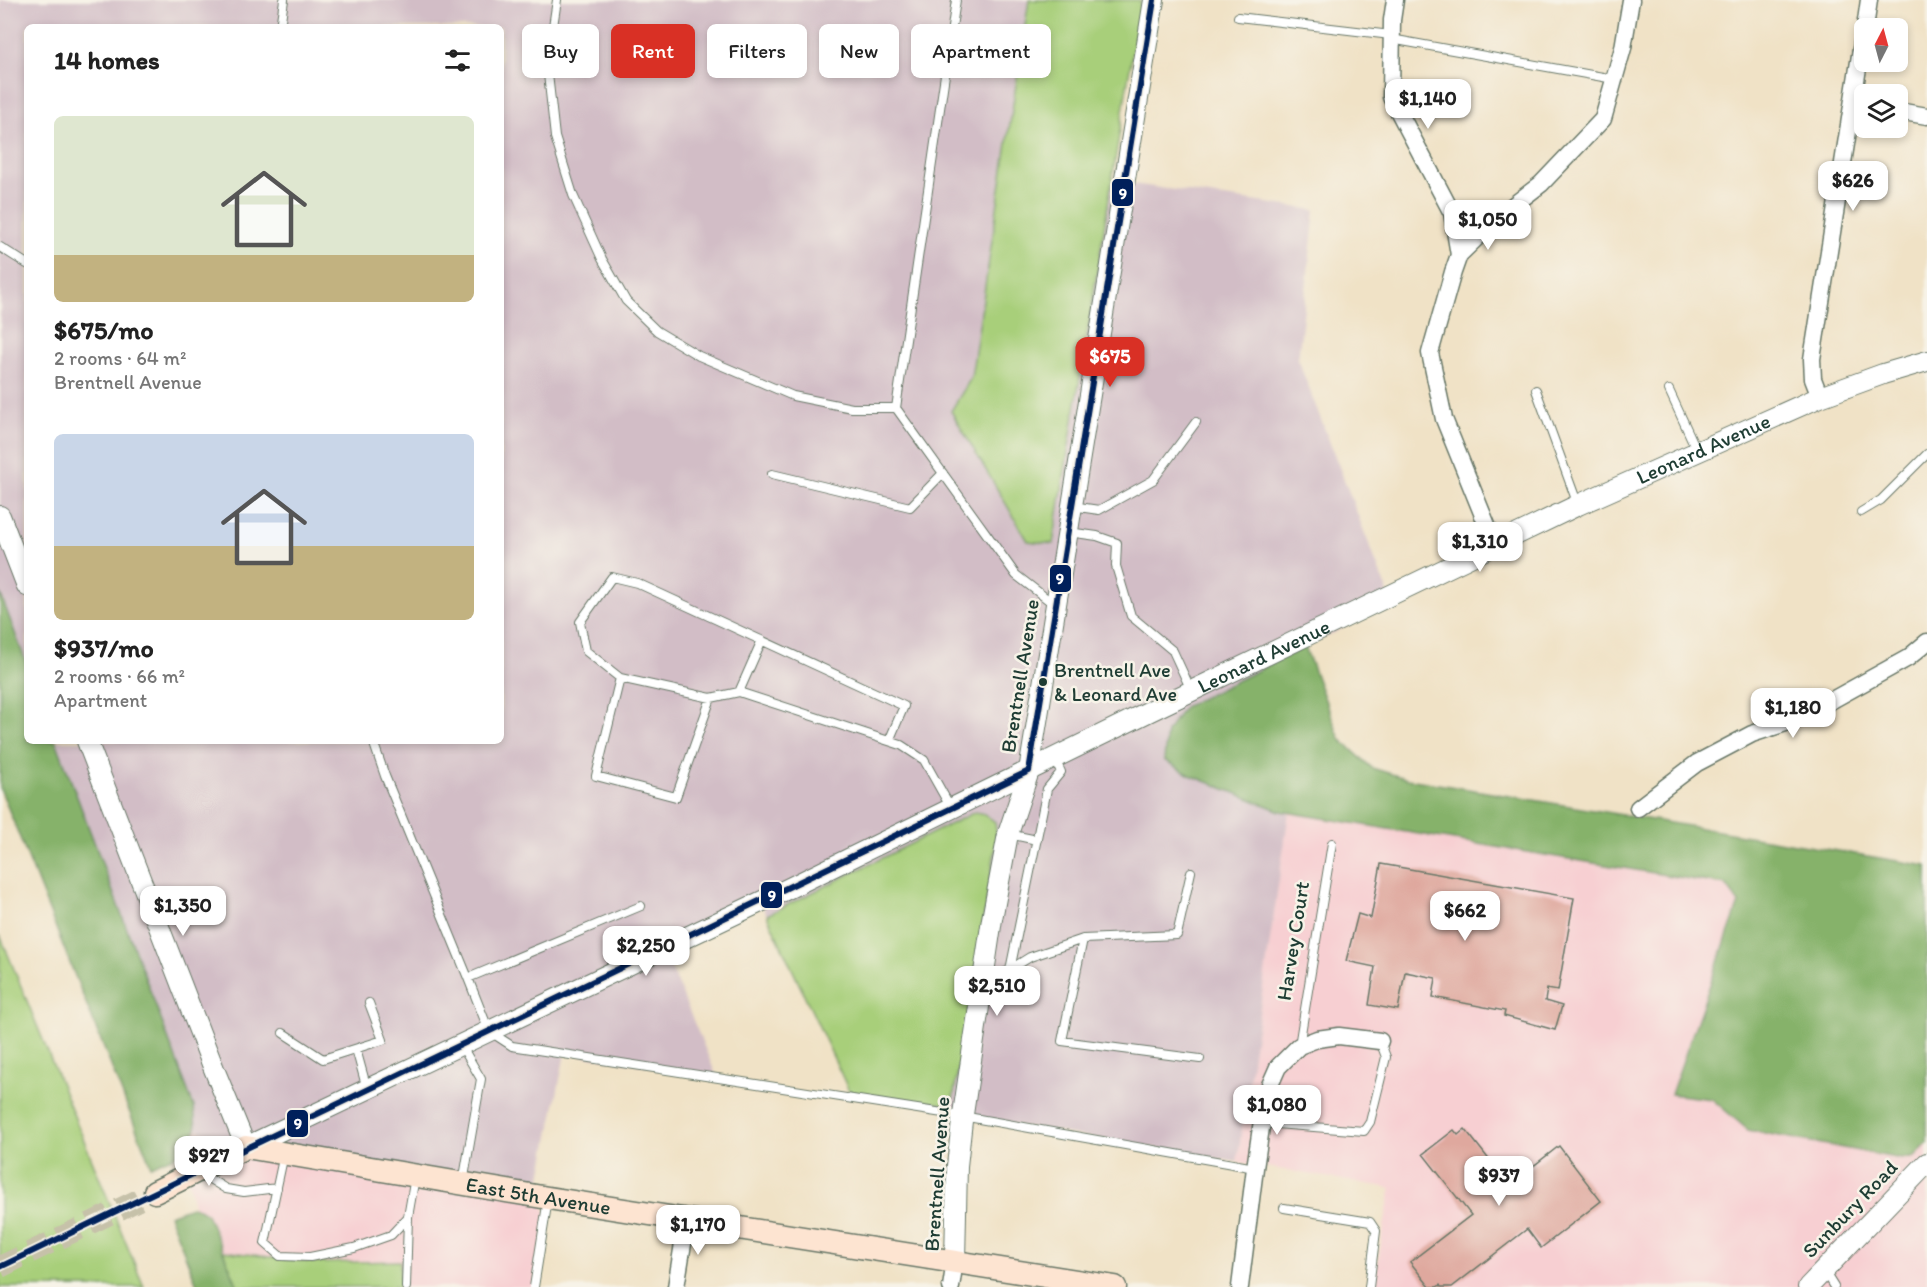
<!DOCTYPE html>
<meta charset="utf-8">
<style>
:root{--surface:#fff;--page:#f6f6f6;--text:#222;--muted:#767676;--accent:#d93025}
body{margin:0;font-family:Itim,sans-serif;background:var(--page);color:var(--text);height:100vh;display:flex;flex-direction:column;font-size:22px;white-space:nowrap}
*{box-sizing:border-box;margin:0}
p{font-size:20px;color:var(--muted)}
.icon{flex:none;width:33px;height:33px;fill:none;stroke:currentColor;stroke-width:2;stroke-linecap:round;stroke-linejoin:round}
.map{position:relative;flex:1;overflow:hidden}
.details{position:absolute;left:24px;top:24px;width:480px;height:720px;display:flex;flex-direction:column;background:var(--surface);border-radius:9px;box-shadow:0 3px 9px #0003}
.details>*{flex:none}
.banner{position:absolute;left:522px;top:24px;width:570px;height:54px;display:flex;gap:12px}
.needle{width:39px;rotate:6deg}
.buttons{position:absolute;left:1854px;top:18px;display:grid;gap:12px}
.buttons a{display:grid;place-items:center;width:54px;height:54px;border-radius:9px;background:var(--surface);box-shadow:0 3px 9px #0003;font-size:30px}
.price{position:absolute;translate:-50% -51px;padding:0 14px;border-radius:12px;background:#fff;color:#222;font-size:20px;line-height:39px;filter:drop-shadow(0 2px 3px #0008)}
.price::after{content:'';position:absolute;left:50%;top:36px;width:18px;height:14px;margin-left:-9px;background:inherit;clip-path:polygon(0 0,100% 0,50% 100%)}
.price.on{background:var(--accent);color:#fff}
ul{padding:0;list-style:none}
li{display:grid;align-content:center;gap:12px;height:318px;padding:0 30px}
li span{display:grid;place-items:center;height:186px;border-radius:9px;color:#555}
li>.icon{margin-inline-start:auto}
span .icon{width:108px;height:108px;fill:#fffc;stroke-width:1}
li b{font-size:26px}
h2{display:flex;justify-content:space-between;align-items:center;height:72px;padding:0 30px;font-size:26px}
.pill{padding:0 21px;border-radius:9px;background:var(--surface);box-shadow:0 3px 9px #0003;font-size:21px;line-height:54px}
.pill.on{background:var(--accent);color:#fff}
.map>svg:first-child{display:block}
</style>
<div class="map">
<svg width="1927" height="1287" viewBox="0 0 1927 1287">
<rect width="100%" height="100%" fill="#f7f3e8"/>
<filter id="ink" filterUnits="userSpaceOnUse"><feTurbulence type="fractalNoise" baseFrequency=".0167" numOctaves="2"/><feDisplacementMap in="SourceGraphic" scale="12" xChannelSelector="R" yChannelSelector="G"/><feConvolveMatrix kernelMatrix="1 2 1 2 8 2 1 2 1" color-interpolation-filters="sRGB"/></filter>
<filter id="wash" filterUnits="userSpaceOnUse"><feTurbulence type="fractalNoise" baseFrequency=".008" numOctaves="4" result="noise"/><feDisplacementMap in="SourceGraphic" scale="24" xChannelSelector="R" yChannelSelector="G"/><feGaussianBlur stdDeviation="1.35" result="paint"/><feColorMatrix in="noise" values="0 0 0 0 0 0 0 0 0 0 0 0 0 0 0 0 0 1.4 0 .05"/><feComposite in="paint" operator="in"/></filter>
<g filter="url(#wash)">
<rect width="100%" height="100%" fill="#f0e2c6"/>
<path fill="#f7cfd2" d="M1289,812L1726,885L1739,902L1733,921L1712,1099L1748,1130L1915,1156L1927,1144V1287H1373L1391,1188L1237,1162Z
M196,1129L259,1149L538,1193L547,1214L535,1287H400V1261L316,1263L223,1251L207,1214L194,1206L183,1152Z"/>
<path fill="#d2bdc6" d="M0,0H1029L971,378L951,411L1028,541L1053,544L1112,181L1315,210L1298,360L1392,604L1184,707L1191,775L1280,811L1289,812L1237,1162L951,1114L997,839L975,812L767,915L760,902L663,949L717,1077L565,1053L538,1193L259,1149L196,1129L194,1107L56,741H501V27H27V665L0,593Z"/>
<path fill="#a8cf7a" stroke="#648657" stroke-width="1.5" d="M1029,0H1141L1053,544L1028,541L951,411L971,378Z
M975,812L984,814L995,822L997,839L952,1105L850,1093L767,915Z
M0,935L144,1287H0Z
M223,1251L316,1263L400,1261V1287H238Z"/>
<path fill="#86b26a" stroke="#52784f" stroke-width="1.5" d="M0,593L27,665V741H56L194,1107L196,1129L183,1152L151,1166L0,788Z
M1305,647L1340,739L1372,768L1408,779L1927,866V1144L1915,1156L1901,1159L1748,1130L1712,1099L1671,1094L1739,903L1726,885L1280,811L1190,775L1164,760L1167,732L1184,707Z
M194,1206L207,1214L238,1287H198L169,1215Z"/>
<g id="blocks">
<path fill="#dfa89e" d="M1381,864L1574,898L1558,991L1547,989L1545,1001L1562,1006L1555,1030L1504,1016L1505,1011L1433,997L1436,978L1405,972L1398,1010L1369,1005L1375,967L1346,961L1358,914L1371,918Z
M1465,1129L1509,1185L1559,1146L1601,1201L1541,1248L1527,1229L1452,1287H1441L1440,1285L1437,1287H1430L1410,1262L1471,1215L1423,1154L1454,1130L1458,1135Z"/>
</g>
</g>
<g filter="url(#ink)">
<use href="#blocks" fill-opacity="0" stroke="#687767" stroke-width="1.5"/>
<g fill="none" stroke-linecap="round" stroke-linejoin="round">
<path stroke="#c6c1a9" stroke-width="22" stroke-dasharray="22 11" stroke-linecap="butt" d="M0,1267L155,1192"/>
<g stroke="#687767" stroke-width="10">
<path id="service" d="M557,0L552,33L548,74L555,137L573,195L602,259L626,301L657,331L699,356L793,396L852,408H896
M956,0L896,408L1016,575L1055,605
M1238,17L1391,35
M280,27L284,0
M1391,39L1614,79
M0,247L27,264
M1536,390L1578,505
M1669,390L1697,451
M772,474L910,507L943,473
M1072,506L1099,510L1153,480L1196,422
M1861,512L1881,500L1927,454
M1068,532L1097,536L1117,543L1116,566L1131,616L1173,651L1191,690
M620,678L586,651L580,622L612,577L637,583L904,706L889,741
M739,692L762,640
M711,698L676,797L596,776L620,678L711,698L739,692L901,745L924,760L951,808
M373,741L385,776L468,978L489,1031L512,1046L962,1116L1255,1168
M1008,834L1037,840
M1083,939L1062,1041L1200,1059
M1010,970L1047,789L1061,772L1055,759
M468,978L641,906
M985,985L1030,957L1083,939L1177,935L1191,872
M283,1033L323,1059L383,1040L369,1003
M461,1045L481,1079L463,1183
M1299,1046L1332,843
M356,1049L367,1089
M1262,1123L1364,1131L1370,1122L1386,1057L1380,1041
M284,1154L265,1243L280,1256L310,1257L354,1248L391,1235L408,1217L415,1177
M200,1173L226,1189L244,1192L277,1188
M1284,1208L1370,1222L1376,1231L1369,1287
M1824,1271L1834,1287
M406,1287L408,1217
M534,1287L548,1199"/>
</g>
<g stroke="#687767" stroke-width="19">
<path id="minor" d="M1395,0L1392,20L1391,97L1452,213L1459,255
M1865,28L1869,0
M1898,111L1927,116
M1820,397L1813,379L1812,359L1864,30
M1495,545L1444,419L1430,353L1453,272L1459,255L1498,217L1541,184L1603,119L1623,48L1631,0
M1638,808L1697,763L1752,734L1798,719L1908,658L1927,642
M676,1287L687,1219
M951,1287L955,1261
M1240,1287L1255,1168L1266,1094L1278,1067L1299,1046L1317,1039L1339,1036L1380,1041"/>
</g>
<g stroke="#687767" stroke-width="22">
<g id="tertiary">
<path d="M0,516L27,586"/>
<path id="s1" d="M87,741L214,1069L246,1147L773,896L1150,711L1578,505L1820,397L1883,374L1927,361"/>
<path d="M955,1261L957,1166L962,1121L992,919L1008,834L1029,771L1154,0"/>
<path d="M1808,1287L1927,1163"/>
</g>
</g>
<g stroke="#687767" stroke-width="25">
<g id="secondary">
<path id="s2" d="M155,1192L246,1147L548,1198L1115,1287"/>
</g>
</g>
<use href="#service" stroke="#fff" stroke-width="8"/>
<use href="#minor" stroke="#fff" stroke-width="16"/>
<use href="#tertiary" stroke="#fff" stroke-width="20"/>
<use href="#secondary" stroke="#fde4d1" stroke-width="22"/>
<g stroke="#f7f3e8" stroke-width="10">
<path id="bus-1" d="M1029,771L1154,0
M0,1267L1029,771"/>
</g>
<use href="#bus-1" stroke="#00205b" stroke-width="6"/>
</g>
</g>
<circle fill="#1f3d34" stroke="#f7f3e8" stroke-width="2" cx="1043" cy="682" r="5"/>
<g text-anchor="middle" stroke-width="5" stroke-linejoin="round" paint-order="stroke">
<g font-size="20" fill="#1f3d34" stroke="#f7f3e8" text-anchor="start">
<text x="1054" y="677">Brentnell Ave<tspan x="1054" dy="24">&amp; Leonard Ave</tspan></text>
</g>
<g font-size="21" fill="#1f3d34" stroke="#f7f3e8">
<text dy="7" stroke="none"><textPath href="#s1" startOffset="2052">Leonard Avenue</textPath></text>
<text dy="7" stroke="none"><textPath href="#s1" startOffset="1566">Leonard Avenue</textPath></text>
<text transform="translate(1020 676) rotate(-81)" y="7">Brentnell Avenue</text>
<text transform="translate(1293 941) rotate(-81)" y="7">Harvey Court</text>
<text transform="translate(937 1174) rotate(-86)" y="7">Brentnell Avenue</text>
<text dy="7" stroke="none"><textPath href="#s2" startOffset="398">East 5th Avenue</textPath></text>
<text transform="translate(1850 1209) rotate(-46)" y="7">Sunbury Road</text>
</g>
</g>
<g stroke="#f7f3e8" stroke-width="2">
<rect x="1111" y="178" width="23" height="29" rx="6" fill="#00205b"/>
<rect x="1049" y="564" width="23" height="29" rx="6" fill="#00205b"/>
<rect x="760" y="881" width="23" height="28" rx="6" fill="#00205b"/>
<rect x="286" y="1109" width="23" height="29" rx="6" fill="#00205b"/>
</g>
<g font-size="16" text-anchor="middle" font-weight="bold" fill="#fff">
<text x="1123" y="199">9</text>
<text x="1060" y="584">9</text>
<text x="772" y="901">9</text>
<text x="298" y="1129">9</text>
</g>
</svg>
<div class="buttons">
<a><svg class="needle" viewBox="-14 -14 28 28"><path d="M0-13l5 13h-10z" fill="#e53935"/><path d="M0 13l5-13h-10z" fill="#767676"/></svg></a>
<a><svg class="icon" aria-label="layers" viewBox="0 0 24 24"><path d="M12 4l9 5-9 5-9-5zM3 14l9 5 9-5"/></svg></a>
</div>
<b class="price" style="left:1428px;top:130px">$1,140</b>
<b class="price" style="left:1853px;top:212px">$626</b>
<b class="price" style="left:1488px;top:251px">$1,050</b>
<b class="price on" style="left:1110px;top:388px">$675</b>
<b class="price" style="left:1480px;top:573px">$1,310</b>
<b class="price" style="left:1793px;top:739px">$1,180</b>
<b class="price" style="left:183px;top:937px">$1,350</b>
<b class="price" style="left:1465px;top:942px">$662</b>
<b class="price" style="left:646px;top:977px">$2,250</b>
<b class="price" style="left:997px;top:1017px">$2,510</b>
<b class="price" style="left:1277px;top:1136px">$1,080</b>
<b class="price" style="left:209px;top:1187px">$927</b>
<b class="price" style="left:1499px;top:1207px">$937</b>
<b class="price" style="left:698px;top:1256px">$1,170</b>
<div class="banner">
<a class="pill">Buy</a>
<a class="pill on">Rent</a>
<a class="pill">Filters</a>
<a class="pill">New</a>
<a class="pill">Apartment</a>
</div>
<section class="details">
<h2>14 homes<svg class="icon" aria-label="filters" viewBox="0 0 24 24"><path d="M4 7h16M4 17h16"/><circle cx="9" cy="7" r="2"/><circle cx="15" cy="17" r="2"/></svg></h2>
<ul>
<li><span style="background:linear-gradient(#dfe7d0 75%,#c2b280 0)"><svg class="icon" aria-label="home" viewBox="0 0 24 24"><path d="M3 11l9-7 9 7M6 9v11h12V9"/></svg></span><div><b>$675/mo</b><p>2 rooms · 64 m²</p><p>Brentnell Avenue</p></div></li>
<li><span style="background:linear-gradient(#c9d6e8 60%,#c2b280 0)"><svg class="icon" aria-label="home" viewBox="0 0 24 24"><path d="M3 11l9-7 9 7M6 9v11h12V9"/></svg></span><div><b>$937/mo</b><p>2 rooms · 66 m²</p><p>Apartment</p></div></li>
</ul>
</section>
</div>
